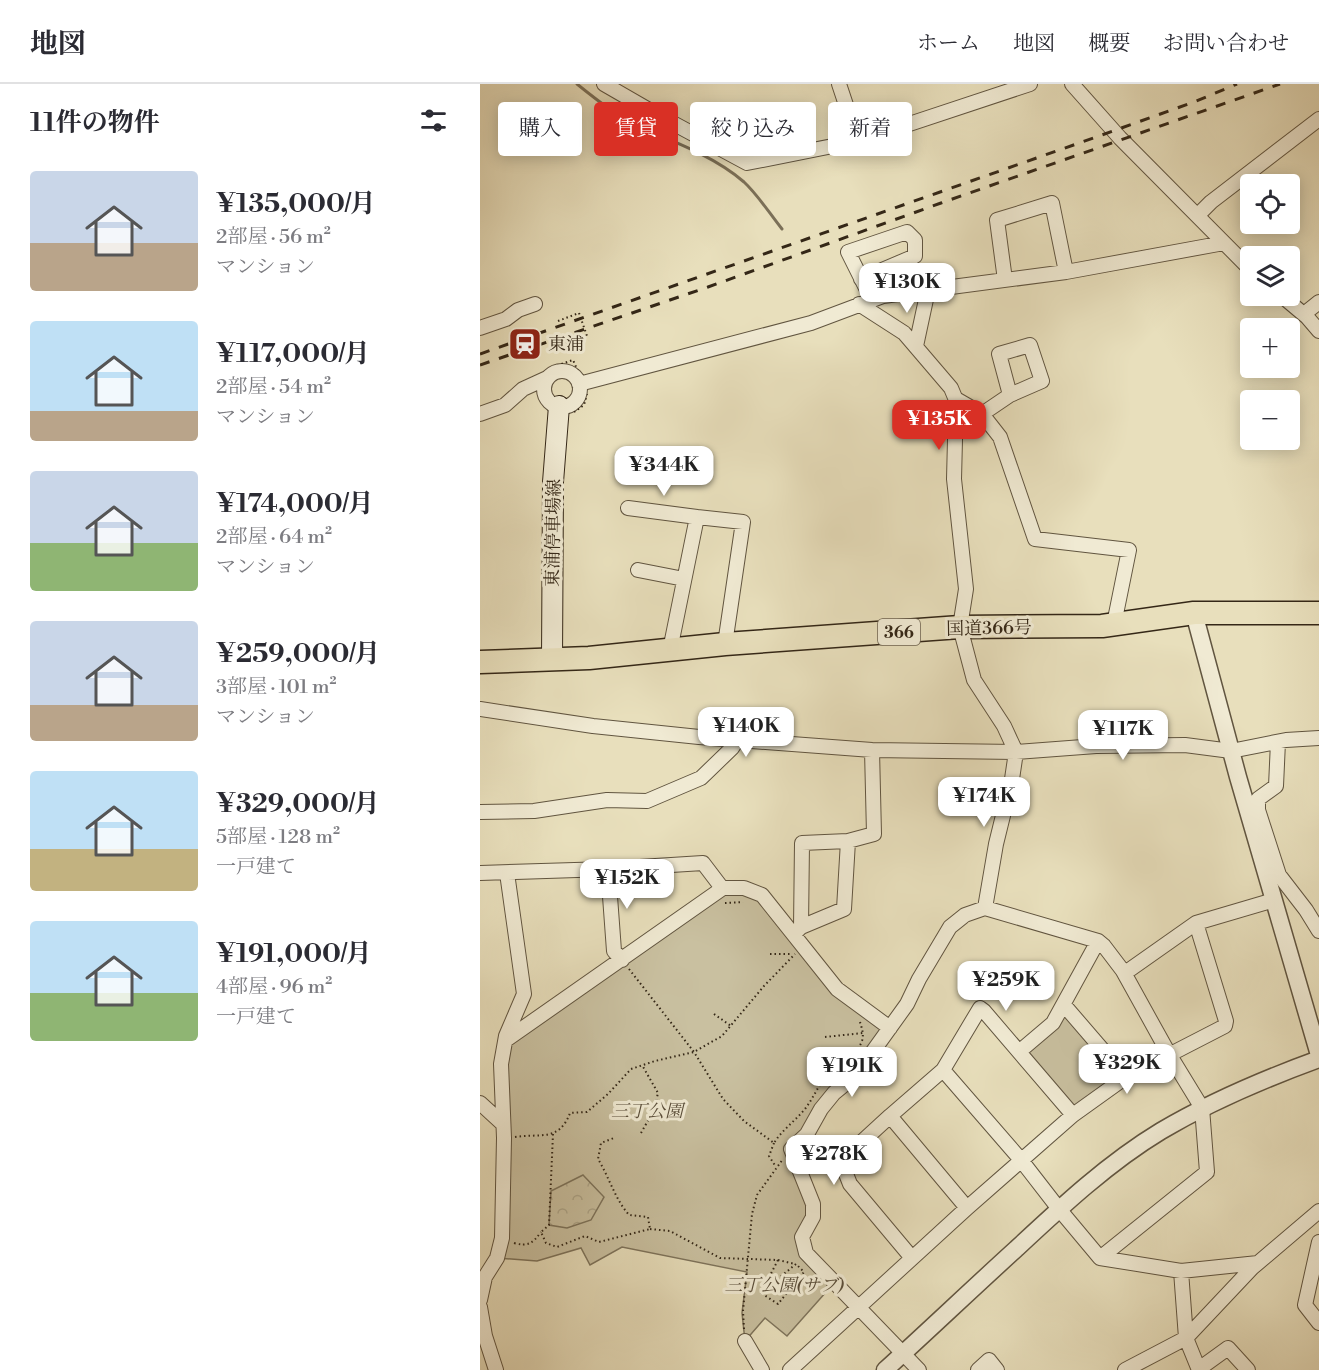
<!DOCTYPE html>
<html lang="ja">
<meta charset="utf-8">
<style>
:root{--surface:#fff;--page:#f2f2f3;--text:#2b2b33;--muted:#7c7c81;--line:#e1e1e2;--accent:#d93025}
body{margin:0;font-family:"Libre Bodoni","Noto Serif JP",serif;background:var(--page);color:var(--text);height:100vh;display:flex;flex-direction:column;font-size:22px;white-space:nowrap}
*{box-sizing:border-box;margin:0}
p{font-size:20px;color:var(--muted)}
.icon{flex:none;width:33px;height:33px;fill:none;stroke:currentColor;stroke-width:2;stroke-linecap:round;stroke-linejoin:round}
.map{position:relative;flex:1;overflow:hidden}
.sheet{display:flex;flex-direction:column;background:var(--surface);width:480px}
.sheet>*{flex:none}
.top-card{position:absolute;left:18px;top:18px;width:570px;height:54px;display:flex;gap:12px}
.controls{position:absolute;left:760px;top:90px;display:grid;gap:12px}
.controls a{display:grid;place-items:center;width:60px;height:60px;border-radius:6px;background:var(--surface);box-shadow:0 3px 15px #0003;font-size:30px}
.price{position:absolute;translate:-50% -51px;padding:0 14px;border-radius:12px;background:#fff;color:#222;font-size:20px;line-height:39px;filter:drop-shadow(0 2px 3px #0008)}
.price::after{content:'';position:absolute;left:50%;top:36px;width:18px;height:14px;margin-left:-9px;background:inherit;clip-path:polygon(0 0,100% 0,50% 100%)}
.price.active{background:var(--accent);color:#fff}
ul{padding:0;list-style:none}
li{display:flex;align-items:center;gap:18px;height:150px;padding:0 30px}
li span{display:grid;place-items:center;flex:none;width:168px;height:120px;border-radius:6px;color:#555}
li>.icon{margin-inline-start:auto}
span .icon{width:72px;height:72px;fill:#fffc;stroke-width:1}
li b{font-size:26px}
h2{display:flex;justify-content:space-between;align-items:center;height:72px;padding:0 30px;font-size:26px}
.pill{padding:0 21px;border-radius:6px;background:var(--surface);box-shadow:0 3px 15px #0003;font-size:21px;line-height:54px}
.pill.active{background:var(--accent);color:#fff}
header{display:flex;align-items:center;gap:36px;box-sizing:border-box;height:84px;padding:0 30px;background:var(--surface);border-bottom:2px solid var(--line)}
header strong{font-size:28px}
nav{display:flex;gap:33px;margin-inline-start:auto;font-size:21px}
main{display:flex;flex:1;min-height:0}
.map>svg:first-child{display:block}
</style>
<header>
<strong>地図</strong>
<nav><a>ホーム</a><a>地図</a><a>概要</a><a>お問い合わせ</a></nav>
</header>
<main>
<section class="sheet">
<h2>11件の物件<svg class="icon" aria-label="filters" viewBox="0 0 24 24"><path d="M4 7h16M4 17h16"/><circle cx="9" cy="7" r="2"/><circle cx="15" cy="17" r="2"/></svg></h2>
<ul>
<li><span style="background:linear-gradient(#c9d6e8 60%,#b9a48a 0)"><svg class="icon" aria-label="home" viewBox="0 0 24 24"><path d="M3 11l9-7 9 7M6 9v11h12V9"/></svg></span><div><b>¥135,000/月</b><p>2部屋 · 56 m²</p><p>マンション</p></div></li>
<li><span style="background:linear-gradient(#bfe0f5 75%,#b9a48a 0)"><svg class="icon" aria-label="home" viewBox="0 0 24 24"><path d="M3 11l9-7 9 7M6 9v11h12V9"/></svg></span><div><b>¥117,000/月</b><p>2部屋 · 54 m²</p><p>マンション</p></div></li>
<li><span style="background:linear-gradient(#c9d6e8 60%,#8fb573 0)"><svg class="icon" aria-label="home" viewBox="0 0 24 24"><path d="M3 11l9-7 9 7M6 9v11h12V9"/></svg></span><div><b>¥174,000/月</b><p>2部屋 · 64 m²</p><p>マンション</p></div></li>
<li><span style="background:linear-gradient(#c9d6e8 70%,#b9a48a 0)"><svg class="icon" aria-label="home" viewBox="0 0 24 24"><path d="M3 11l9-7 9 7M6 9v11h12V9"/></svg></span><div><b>¥259,000/月</b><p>3部屋 · 101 m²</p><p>マンション</p></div></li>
<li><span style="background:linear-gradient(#bfe0f5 65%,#c2b280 0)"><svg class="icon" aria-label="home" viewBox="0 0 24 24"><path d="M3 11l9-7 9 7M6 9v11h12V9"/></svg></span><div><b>¥329,000/月</b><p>5部屋 · 128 m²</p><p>一戸建て</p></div></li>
<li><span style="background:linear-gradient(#bfe0f5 60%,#8fb573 0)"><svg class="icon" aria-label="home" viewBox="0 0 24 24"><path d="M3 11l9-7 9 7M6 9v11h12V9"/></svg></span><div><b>¥191,000/月</b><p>4部屋 · 96 m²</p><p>一戸建て</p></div></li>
</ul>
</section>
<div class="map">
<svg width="839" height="1286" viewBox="0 0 839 1286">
<defs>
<pattern id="forest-crowns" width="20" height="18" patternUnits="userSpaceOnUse" patternTransform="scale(1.5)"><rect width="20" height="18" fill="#c9c0a0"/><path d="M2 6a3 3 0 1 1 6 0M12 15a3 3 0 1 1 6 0" fill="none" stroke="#ada589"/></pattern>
</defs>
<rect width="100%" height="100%" fill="#e8dfbc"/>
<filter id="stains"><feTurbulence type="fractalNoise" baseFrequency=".00333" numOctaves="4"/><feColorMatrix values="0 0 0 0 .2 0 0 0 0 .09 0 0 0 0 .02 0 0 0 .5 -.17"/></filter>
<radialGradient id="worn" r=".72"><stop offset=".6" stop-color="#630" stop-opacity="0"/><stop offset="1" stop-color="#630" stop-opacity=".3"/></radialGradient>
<path fill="#c9c0a0" stroke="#7e745c" stroke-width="1.5" d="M242,804L282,811L357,905L410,944L312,1064L333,1120L322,1153L355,1198L307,1252L285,1234L265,1257L262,1229L267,1188L142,1163L110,1181L101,1164L57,1177L17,1174L26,956Z
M583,930L638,989L636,993L595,1022H591L548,970L549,964Z"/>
<path fill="url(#forest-crowns)" stroke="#7e745c" stroke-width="1.5" d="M103,1091L124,1113L111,1136L87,1144L69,1141L71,1107Z"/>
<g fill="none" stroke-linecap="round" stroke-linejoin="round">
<path stroke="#7b7058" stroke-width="3" d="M97,0C118,17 141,35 166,46C200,60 236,74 264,98C278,111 290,130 302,145"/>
<g stroke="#615540" stroke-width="16">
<path id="minor" d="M124,0L176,30L267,79L378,57L550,0
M359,0L378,57
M592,0L640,54L771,186
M718,131L731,118L839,35
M381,195L435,172V156L427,148L368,168L392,216
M525,196L517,136L572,119L586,188
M802,212L827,233L839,247
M379,220L424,249L471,304L476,316L474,395L486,505L480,543L494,596L524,642L536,668L532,695L516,760L505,824
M824,230L839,218
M0,244L26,235L38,226L55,220
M436,262L448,206
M64 305a18 18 0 1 1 36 0a18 18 0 1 1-36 0Z
M99,300L331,239L403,212L586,188L744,159
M476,315L502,330L530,311L562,297L550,261L519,270L530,311
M0,330L25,321L43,305L67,294
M502,330L520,353L555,455L649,466L634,540
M148,424L217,433
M158,486L204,495
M190,566L217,433L263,438L245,560
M0,625L113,642L219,653L392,666L536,668L616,662L705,661L751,667L806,656L839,654
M798,658L796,702L778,715V726L799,791L826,826L839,847
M0,728L54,727L127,716L167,717L221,694L252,664L257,656
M128,785L134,867L142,876
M0,789L128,785L223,779L242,804
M321,843L322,759L368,757
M314,850L321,843L364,825L368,757L394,750L392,666
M645,889L716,839L794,816
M584,921L646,993
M26,956L243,804H264L282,811L357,905L410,944
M540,967L573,939L618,857
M0,1019L23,1040
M410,1032L361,1077L370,1100L432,1174
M487,1124L410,1032L463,986L500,924L504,927L593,1031
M839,1158L825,1221L839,1239
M620,1174L701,1187L778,1179
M701,1187L706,1254L719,1286
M0,1216L5,1193L17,1174L22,1154L24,1054L21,980L26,952L44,910L27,789
M0,1223L5,1252L16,1286
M265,1257L282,1286
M719,1285L748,1264L768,1286
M310,1286L487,1124L593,1031L646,993L745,942L746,937L716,839
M439,1286L326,1169L322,1153L333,1133V1120L311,1065L327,1050L341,1025L354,1009L376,991L427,920L439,895L470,843L485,831L505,824L618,857L624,862L643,887L689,970L722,1024L727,1088L620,1174L579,1125L541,1076L463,986
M498,1286L509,1276L517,1286
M645,1286L706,1254L772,1184L839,1127"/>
</g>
<g stroke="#615540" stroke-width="19">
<path id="tertiary" d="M714,529L758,693L839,971
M405,1286C449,1246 492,1205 536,1165C581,1123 628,1079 681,1047C732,1017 784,995 839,975"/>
</g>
<g stroke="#342717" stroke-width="22">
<path id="secondary" d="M72,576L73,398L79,322"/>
</g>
<g stroke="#342717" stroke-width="25">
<path id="trunk" d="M0,578L109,574L245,560L480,543L622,542L714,529H839"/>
</g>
<path stroke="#342717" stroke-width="2" stroke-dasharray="1.5 3" stroke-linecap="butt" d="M78,237L99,229
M86,259L107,252
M73,283L93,276L98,287
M94,328L104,321L107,310
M245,819L263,818
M290,870H312
M149,885L214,968L243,1015L264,1037L294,1059C302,1046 315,1037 325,1025C334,1013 339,1000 348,989C358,977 376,973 382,957C384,950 382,945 380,938
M234,930L251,942
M345,953L383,949
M161,1049L174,1026L178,1009L162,981
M73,1050L69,1141L61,1148L66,1159L77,1163L105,1152L119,1158L170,1145L168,1133L149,1131C135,1115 129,1093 118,1075L121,1059L134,1054
M35,1053C61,1049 79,1058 90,1029L107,1028L128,1010L151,985L175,977L214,968L242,952L284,902L315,870
M294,1059L289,1072L296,1083
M170,1145L190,1147L240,1174L298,1176L281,1209L316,1180L324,1188L298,1220L281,1209
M34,1159C48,1163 53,1159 61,1148
M298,1176L315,1180
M264,1245L263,1227L272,1130L277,1111L303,1075"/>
<use href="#minor" stroke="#f0ead3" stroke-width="14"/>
<use href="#tertiary" stroke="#f0ead3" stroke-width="16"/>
<use href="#secondary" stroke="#f0ead3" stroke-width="20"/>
<use href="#trunk" stroke="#e8dfbc" stroke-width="22"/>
<path stroke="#342717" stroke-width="3" stroke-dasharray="10 10" stroke-linecap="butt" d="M0,270L619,52L714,18L757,0
M0,281L228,203L461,119L800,0"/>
<path stroke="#342717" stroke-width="2" stroke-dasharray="1.5 3" stroke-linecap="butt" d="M99,229L107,252"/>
</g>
<defs>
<g id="station-square" transform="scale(1.725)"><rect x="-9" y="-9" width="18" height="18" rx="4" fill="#8f2418" stroke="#f0ead3"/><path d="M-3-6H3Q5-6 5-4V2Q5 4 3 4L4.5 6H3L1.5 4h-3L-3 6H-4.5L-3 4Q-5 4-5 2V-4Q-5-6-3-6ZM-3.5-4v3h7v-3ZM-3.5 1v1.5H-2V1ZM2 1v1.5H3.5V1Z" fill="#fff"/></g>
</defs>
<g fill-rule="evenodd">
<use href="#station-square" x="45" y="260"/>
</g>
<g text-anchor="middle" stroke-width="6" stroke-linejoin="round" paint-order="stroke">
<rect fill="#f0ead3" stroke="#6c624f" stroke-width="1.5" x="398" y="535" width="42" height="26" rx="4.5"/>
<g font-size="16" font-weight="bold" fill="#342717">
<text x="419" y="554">366</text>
</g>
<g font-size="18" fill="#342717" stroke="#f0ead3" text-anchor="start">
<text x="68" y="266">東浦</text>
</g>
<g font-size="18" fill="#342717" stroke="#f0ead3">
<text transform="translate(73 449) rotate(-89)" y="6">東浦停車場線</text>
<text transform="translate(509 544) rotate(-1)" y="6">国道366号</text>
</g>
<g font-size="18" font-style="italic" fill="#594d39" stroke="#f0ead3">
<text x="167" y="1033">三丁公園</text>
<text x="304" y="1207">三丁公園(サブ)</text>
</g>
</g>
<rect width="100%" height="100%" filter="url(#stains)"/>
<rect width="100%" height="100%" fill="url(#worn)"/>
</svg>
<div class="controls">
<a><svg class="icon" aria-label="locate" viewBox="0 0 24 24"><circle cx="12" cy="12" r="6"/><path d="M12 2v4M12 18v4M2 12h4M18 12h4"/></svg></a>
<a><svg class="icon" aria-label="layers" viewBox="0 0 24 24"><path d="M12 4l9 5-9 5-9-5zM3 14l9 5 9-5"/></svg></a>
<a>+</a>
<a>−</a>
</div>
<b class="price" style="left:427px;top:230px">¥130K</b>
<b class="price active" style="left:459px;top:367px">¥135K</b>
<b class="price" style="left:184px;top:413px">¥344K</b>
<b class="price" style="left:266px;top:674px">¥140K</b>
<b class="price" style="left:643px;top:677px">¥117K</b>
<b class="price" style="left:504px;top:744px">¥174K</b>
<b class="price" style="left:147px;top:826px">¥152K</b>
<b class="price" style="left:526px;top:928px">¥259K</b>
<b class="price" style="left:647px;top:1011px">¥329K</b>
<b class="price" style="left:372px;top:1014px">¥191K</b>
<b class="price" style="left:354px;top:1102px">¥278K</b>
<div class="top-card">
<a class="pill">購入</a>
<a class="pill active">賃貸</a>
<a class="pill">絞り込み</a>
<a class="pill">新着</a>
</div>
</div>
</main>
